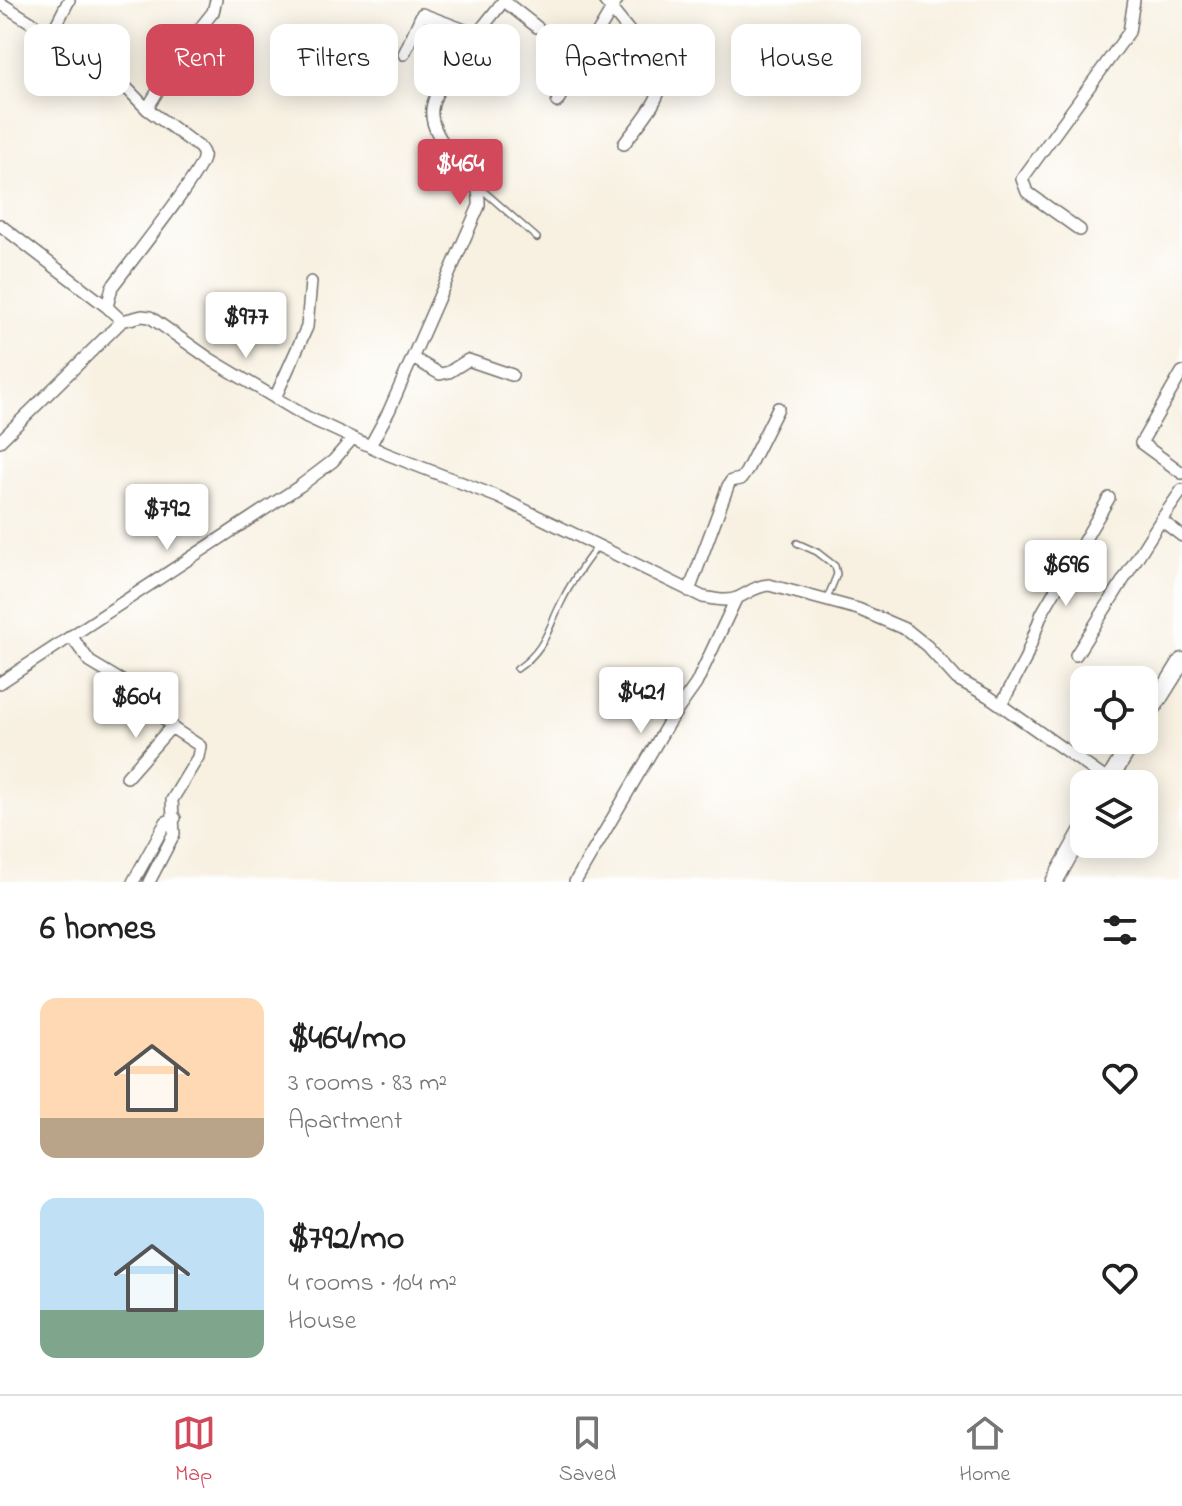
<!DOCTYPE html>
<meta charset="utf-8">
<style>
:root{--surface:#fff;--page:#f6f6f6;--text:#222;--muted:#767676;--line:#e0e0e0;--accent:#d1495b}
body{margin:0;font-family:"Indie Flower",sans-serif;background:var(--page);color:var(--text);height:100vh;display:flex;flex-direction:column;font-size:30px;white-space:nowrap}
*{box-sizing:border-box;margin:0}
p{font-size:26px;color:var(--muted)}
.icon{flex:none;width:44px;height:44px;fill:none;stroke:currentColor;stroke-width:2;stroke-linecap:round;stroke-linejoin:round}
.map{position:relative;height:882px;overflow:hidden}
.panel{display:flex;flex-direction:column;background:var(--surface);flex:1}
.panel>*{flex:none}
.top-card{position:absolute;left:24px;top:24px;width:1134px;height:72px;display:flex;gap:16px}
.controls{position:absolute;left:1070px;top:666px;display:grid;gap:16px}
.controls a{display:grid;place-items:center;width:88px;height:88px;border-radius:16px;background:var(--surface);box-shadow:0 4px 20px #0003;font-size:40px}
.price{position:absolute;translate:-50% -68px;padding:0 18px;border-radius:8px;background:#fff;color:#222;font-size:26px;line-height:52px;filter:drop-shadow(0 2px 4px #0008)}
.price::after{content:'';position:absolute;left:50%;top:48px;width:24px;height:18px;margin-left:-12px;background:inherit;clip-path:polygon(0 0,100% 0,50% 100%)}
.price.active{background:var(--accent);color:#fff}
ul{padding:0;list-style:none}
li{display:flex;align-items:center;gap:24px;height:200px;padding:0 40px}
li span{display:grid;place-items:center;flex:none;width:224px;height:160px;border-radius:16px;color:#555}
li>.icon{margin-inline-start:auto}
span .icon{width:96px;height:96px;fill:#fffc;stroke-width:1}
li b{font-size:34px}
h2{display:flex;justify-content:space-between;align-items:center;height:96px;padding:0 40px;font-size:34px}
.chip{padding:0 28px;border-radius:16px;background:var(--surface);box-shadow:0 4px 20px #0003;font-size:28px;line-height:72px}
.chip.active{background:var(--accent);color:#fff}
.menu{display:flex;justify-content:space-around;align-items:center;height:112px;border-top:2px solid var(--line);background:var(--surface);font-size:22px;color:var(--muted)}
.menu a{display:grid;justify-items:center;gap:4px}
.menu .active{color:var(--accent)}
.map>svg:first-child{display:block}
</style>
<div class="map">
<svg width="1182" height="882" viewBox="0 0 1182 882">
<rect width="100%" height="100%" fill="#fff"/>
<filter id="ink" filterUnits="userSpaceOnUse"><feTurbulence type="fractalNoise" baseFrequency=".0125" numOctaves="2"/><feDisplacementMap in="SourceGraphic" scale="16" xChannelSelector="R" yChannelSelector="G"/><feConvolveMatrix kernelMatrix="1 2 1 2 8 2 1 2 1" color-interpolation-filters="sRGB"/></filter>
<filter id="wash" filterUnits="userSpaceOnUse"><feTurbulence type="fractalNoise" baseFrequency=".006" numOctaves="4" result="noise"/><feDisplacementMap in="SourceGraphic" scale="32" xChannelSelector="R" yChannelSelector="G"/><feGaussianBlur stdDeviation="1.8" result="paint"/><feColorMatrix in="noise" values="0 0 0 0 0 0 0 0 0 0 0 0 0 0 0 0 0 1.4 0 .05"/><feComposite in="paint" operator="in"/></filter>
<g filter="url(#wash)">
<rect width="100%" height="100%" fill="#f8f1e2"/>
</g>
<g filter="url(#ink)">
<g fill="none" stroke-linecap="round" stroke-linejoin="round">
<g stroke="#73706b" stroke-width="8">
<path id="lane" d="M479,187L537,238
M797,543L817,552L835,566L837,574L827,599
M517,669C546,649 547,630 562,601C571,582 584,564 597,547"/>
</g>
<g stroke="#73706b" stroke-width="14">
<path id="street" d="M604,0L659,68C670,93 638,124 624,144
M504,1L537,27
M0,3L112,73L147,109L199,147C202,151 204,152 203,158C202,172 126,268 112,287L107,307L122,321
M51,35L69,0
M404,54L422,14L478,35
M557,102L617,0
M147,109L181,52L213,12L216,0
M0,225L107,307
M1080,230L1027,192L1022,179L1129,32L1134,0
M413,358L440,374L449,372L468,360L512,375
M1182,372L1141,443L1182,473
M275,398L307,327L311,282
M0,441L122,321L142,316L150,317L210,359L307,417L387,454L498,497L703,597C714,599 726,602 737,598C749,593 755,586 769,585L858,609L907,630L927,646L957,679L988,696L1109,781
M370,446L389,411L479,206C480,182 470,176 455,158C444,145 430,128 432,109C436,79 485,26 504,0
M1161,520L1182,490
M689,591L728,486L731,481L741,479L746,472L778,408
M71,636L90,662L125,683L150,703L174,729L200,746L198,757L172,800L174,834L149,882
M1076,655L1161,520L1182,536
M0,683L300,486L333,461L352,439
M1001,705L1025,660L1042,613L1109,498
M127,777L172,726
M133,882L166,822L175,818
M575,882L669,722L696,684L736,599"/>
</g>
<g stroke="#73706b" stroke-width="19">
<path id="secondary" d="M1144,722L1182,661
M1107,784L1133,740
M1054,882L1084,828"/>
</g>
<use href="#lane" stroke="#fff" stroke-width="5"/>
<use href="#street" stroke="#fff" stroke-width="11"/>
<use href="#secondary" stroke="#fff" stroke-width="16"/>
</g>
</g>
</svg>
<div class="controls">
<a><svg class="icon" aria-label="locate" viewBox="0 0 24 24"><circle cx="12" cy="12" r="6"/><path d="M12 2v4M12 18v4M2 12h4M18 12h4"/></svg></a>
<a><svg class="icon" aria-label="layers" viewBox="0 0 24 24"><path d="M12 4l9 5-9 5-9-5zM3 14l9 5 9-5"/></svg></a>
</div>
<b class="price active" style="left:460px;top:207px">$464</b>
<b class="price" style="left:246px;top:360px">$977</b>
<b class="price" style="left:167px;top:552px">$792</b>
<b class="price" style="left:1066px;top:608px">$696</b>
<b class="price" style="left:641px;top:735px">$421</b>
<b class="price" style="left:136px;top:740px">$604</b>
<div class="top-card">
<a class="chip">Buy</a>
<a class="chip active">Rent</a>
<a class="chip">Filters</a>
<a class="chip">New</a>
<a class="chip">Apartment</a>
<a class="chip">House</a>
</div>
</div>
<section class="panel">
<h2>6 homes<svg class="icon" aria-label="filters" viewBox="0 0 24 24"><path d="M4 7h16M4 17h16"/><circle cx="9" cy="7" r="2"/><circle cx="15" cy="17" r="2"/></svg></h2>
<ul>
<li><span style="background:linear-gradient(#ffd9b3 75%,#b9a48a 0)"><svg class="icon" aria-label="home" viewBox="0 0 24 24"><path d="M3 11l9-7 9 7M6 9v11h12V9"/></svg></span><div><b>$464/mo</b><p>3 rooms · 83 m²</p><p>Apartment</p></div><svg class="icon" aria-label="heart" viewBox="0 0 24 24"><path d="M12 20l-8-8c-3-5 5-10 8-4 3-6 11-1 8 4z"/></svg></li>
<li><span style="background:linear-gradient(#bfe0f5 70%,#7fa58c 0)"><svg class="icon" aria-label="home" viewBox="0 0 24 24"><path d="M3 11l9-7 9 7M6 9v11h12V9"/></svg></span><div><b>$792/mo</b><p>4 rooms · 104 m²</p><p>House</p></div><svg class="icon" aria-label="heart" viewBox="0 0 24 24"><path d="M12 20l-8-8c-3-5 5-10 8-4 3-6 11-1 8 4z"/></svg></li>
</ul>
</section>
<nav class="menu">
<a class="active"><svg class="icon" aria-label="map" viewBox="0 0 24 24"><path d="M3 6l6-2 6 2 6-2v14l-6 2-6-2-6 2zM9 4v14M15 6v14"/></svg>Map</a>
<a><svg class="icon" aria-label="saved" viewBox="0 0 24 24"><path d="M7 4h10v16l-5-4-5 4z"/></svg>Saved</a>
<a><svg class="icon" aria-label="home" viewBox="0 0 24 24"><path d="M3 11l9-7 9 7M6 9v11h12V9"/></svg>Home</a>
</nav>
